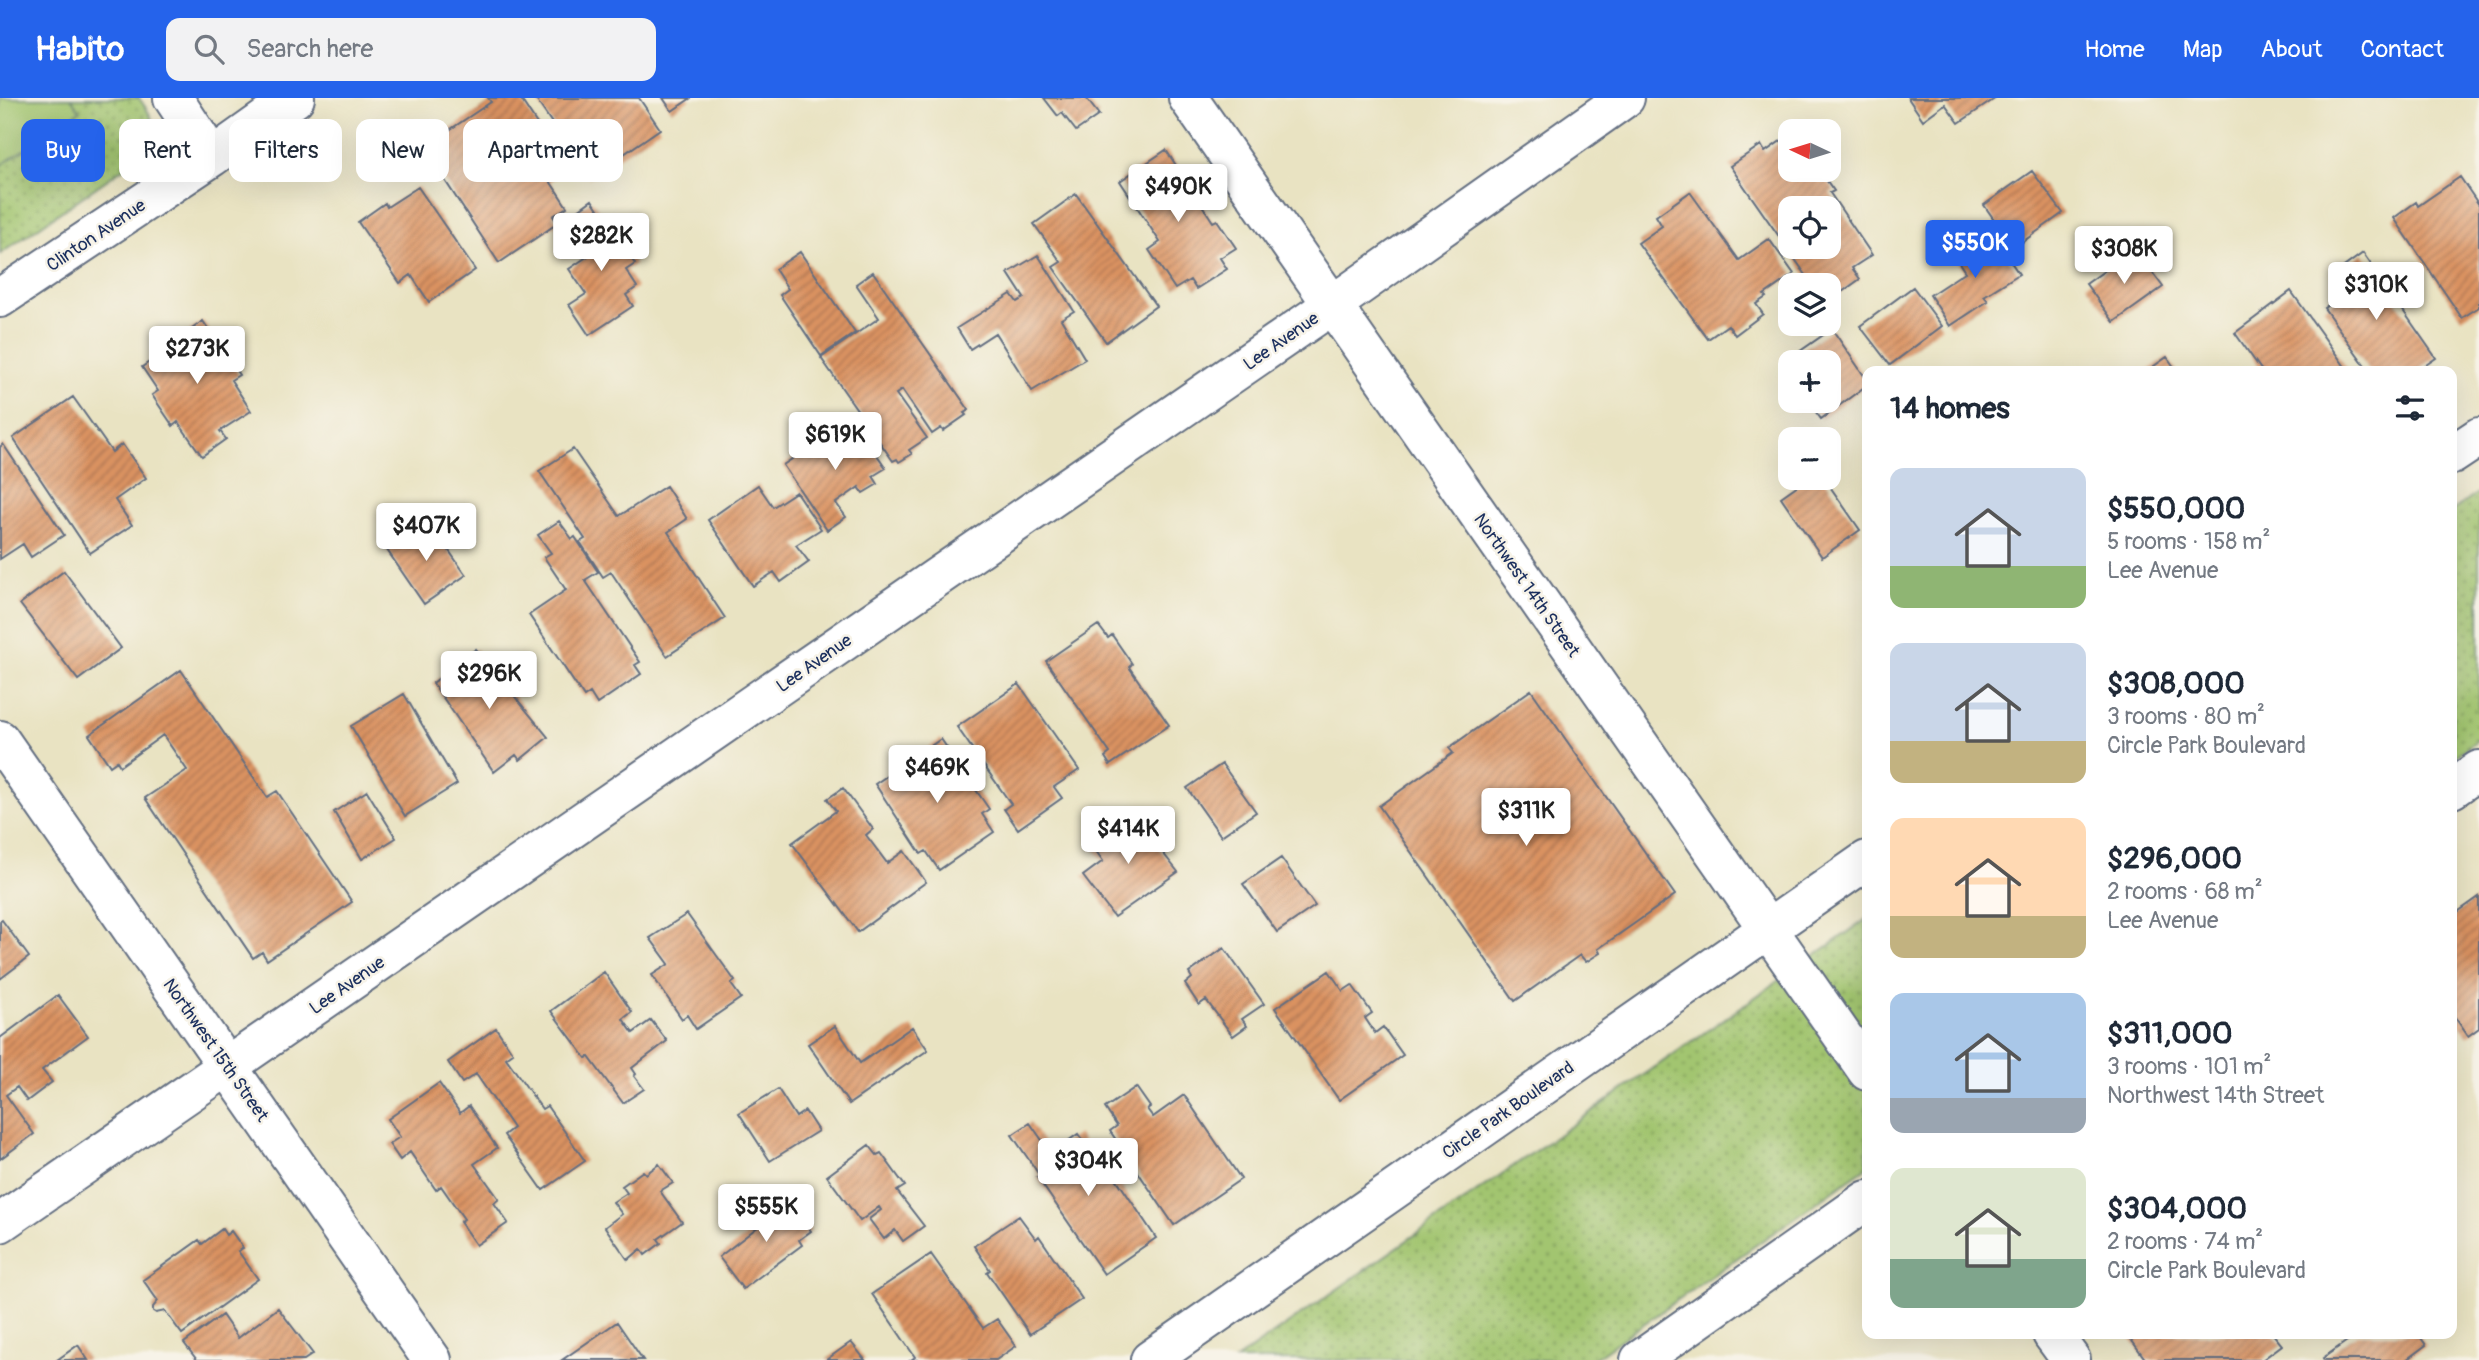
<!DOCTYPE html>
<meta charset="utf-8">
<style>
:root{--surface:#fff;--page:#f2f2f3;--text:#1f2937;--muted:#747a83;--accent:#2563eb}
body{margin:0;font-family:Pangolin,sans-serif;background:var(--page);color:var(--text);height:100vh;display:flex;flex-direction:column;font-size:26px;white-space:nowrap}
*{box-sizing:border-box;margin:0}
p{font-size:23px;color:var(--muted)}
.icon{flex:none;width:38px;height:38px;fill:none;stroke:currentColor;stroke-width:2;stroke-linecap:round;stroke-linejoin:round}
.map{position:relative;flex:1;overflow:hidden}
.details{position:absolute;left:1862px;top:268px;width:595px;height:973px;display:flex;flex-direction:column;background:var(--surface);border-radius:14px;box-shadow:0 7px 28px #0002}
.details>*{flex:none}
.top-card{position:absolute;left:21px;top:21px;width:665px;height:63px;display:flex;gap:14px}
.needle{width:46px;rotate:274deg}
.tools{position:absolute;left:1778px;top:21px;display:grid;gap:14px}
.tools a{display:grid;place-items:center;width:63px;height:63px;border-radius:14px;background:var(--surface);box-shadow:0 7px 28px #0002;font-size:35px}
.price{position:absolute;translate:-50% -60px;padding:0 16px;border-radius:7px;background:#fff;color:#222;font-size:23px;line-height:46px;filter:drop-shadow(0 2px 4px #0008)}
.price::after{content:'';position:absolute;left:50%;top:42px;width:21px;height:16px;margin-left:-10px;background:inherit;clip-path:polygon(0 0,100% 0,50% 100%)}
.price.on{background:var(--accent);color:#fff}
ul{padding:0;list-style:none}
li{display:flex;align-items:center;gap:21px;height:175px;padding:0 28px}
li span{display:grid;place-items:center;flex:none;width:196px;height:140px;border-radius:14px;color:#555}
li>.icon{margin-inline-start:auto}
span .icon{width:84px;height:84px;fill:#fffc;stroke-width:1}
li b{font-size:30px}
h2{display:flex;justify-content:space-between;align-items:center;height:84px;padding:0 28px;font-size:30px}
.tag{padding:0 24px;border-radius:14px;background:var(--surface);box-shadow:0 7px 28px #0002;font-size:24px;line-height:63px}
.tag.on{background:var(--accent);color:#fff}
header{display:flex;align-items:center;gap:42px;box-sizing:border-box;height:98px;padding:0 35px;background:var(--accent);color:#fff}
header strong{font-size:33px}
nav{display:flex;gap:38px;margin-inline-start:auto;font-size:24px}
.search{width:490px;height:63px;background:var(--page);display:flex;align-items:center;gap:18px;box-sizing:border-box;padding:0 24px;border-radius:14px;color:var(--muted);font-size:26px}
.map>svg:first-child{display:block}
</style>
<header>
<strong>Habito</strong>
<div class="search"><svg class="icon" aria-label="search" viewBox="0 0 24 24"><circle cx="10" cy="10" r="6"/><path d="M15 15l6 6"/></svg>Search here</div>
<nav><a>Home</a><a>Map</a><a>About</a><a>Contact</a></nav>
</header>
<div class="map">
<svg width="2479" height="1262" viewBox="0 0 2479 1262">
<defs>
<pattern id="grass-dots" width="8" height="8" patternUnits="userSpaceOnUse" patternTransform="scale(1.75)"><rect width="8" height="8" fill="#a2c56f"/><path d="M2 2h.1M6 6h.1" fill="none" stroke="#83a05e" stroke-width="1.8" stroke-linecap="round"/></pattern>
<pattern id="building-hatch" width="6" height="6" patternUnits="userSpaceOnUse" patternTransform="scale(1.75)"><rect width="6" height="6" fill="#da9261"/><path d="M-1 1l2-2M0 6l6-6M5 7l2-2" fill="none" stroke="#b07853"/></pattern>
</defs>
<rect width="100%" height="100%" fill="#f7f3e8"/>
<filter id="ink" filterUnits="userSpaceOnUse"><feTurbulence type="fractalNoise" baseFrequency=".0143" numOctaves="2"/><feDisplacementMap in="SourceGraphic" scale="14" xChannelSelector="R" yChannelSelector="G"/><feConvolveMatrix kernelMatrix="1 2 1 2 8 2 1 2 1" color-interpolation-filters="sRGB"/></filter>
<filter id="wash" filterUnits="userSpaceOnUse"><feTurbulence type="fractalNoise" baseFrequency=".00686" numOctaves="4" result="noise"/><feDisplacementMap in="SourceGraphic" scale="28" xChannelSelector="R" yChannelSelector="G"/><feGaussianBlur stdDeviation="1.57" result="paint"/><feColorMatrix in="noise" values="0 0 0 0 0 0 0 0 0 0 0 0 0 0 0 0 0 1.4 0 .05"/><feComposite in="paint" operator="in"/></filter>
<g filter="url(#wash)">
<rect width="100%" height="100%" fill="#e9e3c2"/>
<path fill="url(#grass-dots)" stroke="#5e7a66" stroke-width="2" d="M0,0H139C153,20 162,32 145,55L0,156Z
M2479,394V641L2452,660V413Z
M1867,821V1069L1592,1262H1236Z"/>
<path fill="#a2c56f" stroke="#5e7a66" stroke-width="2" d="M0,0H71L80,13L0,68Z"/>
<g id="blocks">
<path fill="url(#building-hatch)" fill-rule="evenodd" d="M488,0H520L567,72L550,83L567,109L553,118L558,125L499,165L429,58L442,49L436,41L491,4Z
M535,0H639L660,31L589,80Z
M663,0H691L672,13Z
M1044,0H1086L1099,17L1076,33L1062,15L1058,18Z
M1908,0H1996L1959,25L1945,6L1923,22Z
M1789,37L1790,72H1819L1834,93L1830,95L1872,157L1852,170L1860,181L1835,199L1829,187H1813L1730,68L1761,47L1765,54ZM1790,110H1829V149H1790Z
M1166,52L1213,124L1217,122L1236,150L1220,160L1227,171L1196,191L1190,182L1175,191L1149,152L1160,144L1120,83Z
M2032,73L2063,115L2014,150L1984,107Z
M2460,79L2479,107V209L2462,220L2394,120L2416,104L2418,108Z
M418,89L475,172L429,204L411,177L400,185L358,124L385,105L387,109Z
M1690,94L1739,162L1769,141L1794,176L1764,197L1766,199L1756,206L1763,216L1735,237L1728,227L1708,241L1638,145L1662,128L1656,118Z
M1076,96L1156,208L1106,244L1053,169L1061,164L1034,126Z
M592,102L635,166L626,172L637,189L626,197L633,208L589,237L569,207L586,196L569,171L594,154L581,135L586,132L574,115Z
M1992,136L2019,176L1984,198L1988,203L1950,228L1930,197L1965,174L1956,160Z
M2135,151L2163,189L2114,224L2086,186Z
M800,154L855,235L821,258L780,197L788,191L775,171Z
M2363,155L2436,260L2417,273H2369L2324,210L2346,195L2333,177Z
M1038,157L1074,213L1061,221L1085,261L1032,293L995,235L970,251L957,230L1011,196L1017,204L1024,200L1008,175Z
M873,174L969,312L964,315L966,317L943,333L941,330L932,336L902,292L896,296L927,340L909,352L912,356L899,364L897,361L893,363L821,260L879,220L856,186Z
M1913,189L1942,228L1890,267L1860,228Z
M2291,193L2348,273H2262L2235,235Z
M203,223L239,277L231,282L251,313L220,333L226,341L202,358L178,324L173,328L152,297L158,293L142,269L161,256L155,248L177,233L181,239Z
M1832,231L1867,282V287L1821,321L1808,303H1829V264H1802L1796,256Z
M2167,259L2177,273H2147Z
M73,299L112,354L122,346L146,380L115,402L132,427L90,455L13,340Z
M855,325L886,370L873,378L878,386L863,395L859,389L836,405L846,419L827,432L783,367L825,339L827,343Z
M3,346L64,437L31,459L23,446L0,461V349Z
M573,351L619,418L666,388L687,421L668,434L725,520L667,558L611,474L603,479L580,444L585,441L539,373Z
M1808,380H1824L1860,432L1822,459L1781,399Z
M758,387L773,409L796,394L821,431L796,447L809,464L781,484L774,474L753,488L708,422Z
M428,423L466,477L424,506L387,452Z
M559,423L572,441L575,439L598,474L585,482L640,564L635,567L641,576L597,606L590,595L584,599L529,517L566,492L544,459L551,455L538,437Z
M64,473L121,550L78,582L20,506Z
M1098,527L1108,540L1112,537L1132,566L1129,569L1169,627L1110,667L1105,659L1110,655L1046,563Z
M476,551L548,639L520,662L516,657L494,674L433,585Z
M181,572L267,699L277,693L352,804L267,862L262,854L253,860L145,700L187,672L163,637L120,668L117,663L110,668L89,637Z
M1019,586L1079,672L1054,689L1062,700L1018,731L1004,711L1011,706L957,629Z
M1531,592L1675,797L1598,851L1600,855L1586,864L1580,857L1515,903L1379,708L1453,655L1449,650Z
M404,596L457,686L405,718L351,628Z
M941,641L989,711L982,716L994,734L939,772L926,753L921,756L875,686Z
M1222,666L1256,714L1221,738L1187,690Z
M843,690L873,731L866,737L887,765L904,753L926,784L858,834L792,745L836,713L827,701Z
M367,693L396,740L362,761L334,714Z
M1133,717L1178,774L1114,819L1083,778L1103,763L1091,746Z
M1281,760L1315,808L1277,834L1243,786Z
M2479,799V930L2468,938L2452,915V842L2454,840L2452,837V818Z
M687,816L735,883L731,886L741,900L696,931L687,917L682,921L652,877L669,866L650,840Z
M2,822L29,859L0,881V823Z
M1224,850L1264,906L1242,921L1247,928L1233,938L1206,902L1199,907L1185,886L1192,880L1189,875Z
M1329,873L1343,893L1352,887L1372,915L1365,920L1375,935L1383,929L1403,957L1339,1002L1275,910Z
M604,874L632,914L623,921L633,935L651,922L667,943L632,970L636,976L634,978L644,991L623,1005L589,959L586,960L551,913Z
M58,897L88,938L42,972L52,984L27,1003L17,989L6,997L34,1036L0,1061V940Z
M835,928L860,965L912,929L928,952L849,1006L808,946Z
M496,930L513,955L506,960L542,1011L547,1008L585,1063L543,1092L504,1037L513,1030L476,976L462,985L448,964Z
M439,985L460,1015L469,1008L497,1050L474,1066L499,1101L494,1105L508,1125L476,1147L460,1124L464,1121L441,1088L436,1092L410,1054L400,1062L389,1046L400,1039L388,1021Z
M1136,989L1150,1009L1147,1011L1153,1019L1184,997L1241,1081L1174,1127L1110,1033L1117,1028L1105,1010Z
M778,991L796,1019L805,1013L818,1033L770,1063L739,1015Z
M1030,1025L1051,1055L1078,1036L1089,1051L1092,1049L1100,1063L1103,1061L1156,1140L1104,1176L1037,1079L1040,1078L1012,1037Z
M869,1047L877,1057L881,1055L905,1088L897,1093L924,1128L903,1143L895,1132L884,1141L869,1121L881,1112L879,1109L860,1123L827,1078Z
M659,1066L673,1085L660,1093L682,1124L658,1141L661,1145L645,1157L641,1151L628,1162L605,1129L622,1116L613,1104L627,1095L622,1088L643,1073L646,1076Z
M786,1100L811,1133L799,1142L802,1147L743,1191L719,1159L759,1128L756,1123Z
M1019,1118L1036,1141L1039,1138L1082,1201L1030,1236L987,1174L990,1172L974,1148Z
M222,1131L226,1137L231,1133L243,1150L238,1153L258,1181L182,1236L165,1213L156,1215L153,1213V1209L158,1203L143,1182L199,1142L202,1146Z
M931,1156L983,1230L997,1221L1016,1248L996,1262H911L915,1259L872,1196Z
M278,1210L313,1256L304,1262H197L184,1245L222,1217L238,1240Z
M617,1224L643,1262H562Z
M2127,1236H2273L2282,1247L2262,1262H2146Z
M2357,1236H2418L2426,1247L2406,1262H2324L2323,1260Z
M851,1244L865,1262H826Z
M78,1247L88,1262H57Z"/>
</g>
</g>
<g filter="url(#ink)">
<use href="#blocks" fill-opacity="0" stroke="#636e81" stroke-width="2"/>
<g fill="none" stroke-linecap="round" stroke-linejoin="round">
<g stroke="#636e81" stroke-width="42">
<path id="minor" d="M173,0L212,59
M1188,0L1867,973
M0,200L212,59L295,0
M2452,357L2479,339
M0,642L432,1262
M2452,691L2479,672
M0,1125L1332,207L1625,0
M2052,1236L2071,1262
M1150,1262L1867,762
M1640,1262L1867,1102"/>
</g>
<use href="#minor" stroke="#fff" stroke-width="38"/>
</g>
</g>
<g text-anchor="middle" stroke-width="5" stroke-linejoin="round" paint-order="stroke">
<g font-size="18" fill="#1b2f5e" stroke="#f7f3e8">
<text transform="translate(96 137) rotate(-34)" y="6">Clinton Avenue</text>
<text transform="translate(1281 243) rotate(-35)" y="6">Lee Avenue</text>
<text transform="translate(1527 487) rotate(55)" y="6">Northwest 14th Street</text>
<text transform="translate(814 565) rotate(-35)" y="6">Lee Avenue</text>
<text transform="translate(347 887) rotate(-35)" y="6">Lee Avenue</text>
<text transform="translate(216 952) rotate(55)" y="6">Northwest 15th Street</text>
<text transform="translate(1508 1012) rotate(-35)" y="6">Circle Park Boulevard</text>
</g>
</g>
</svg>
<div class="tools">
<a><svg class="needle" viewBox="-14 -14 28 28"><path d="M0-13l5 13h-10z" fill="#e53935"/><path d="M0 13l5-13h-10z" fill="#747a83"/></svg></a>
<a><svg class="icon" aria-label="locate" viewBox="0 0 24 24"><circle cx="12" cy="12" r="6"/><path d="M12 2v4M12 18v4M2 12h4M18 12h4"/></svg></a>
<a><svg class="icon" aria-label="layers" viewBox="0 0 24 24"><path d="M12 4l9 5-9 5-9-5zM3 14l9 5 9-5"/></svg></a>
<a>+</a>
<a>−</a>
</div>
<b class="price" style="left:1178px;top:126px">$490K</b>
<b class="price" style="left:601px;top:175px">$282K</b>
<b class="price on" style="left:1975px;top:182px">$550K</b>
<b class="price" style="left:2124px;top:188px">$308K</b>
<b class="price" style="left:2376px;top:224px">$310K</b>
<b class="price" style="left:197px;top:288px">$273K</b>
<b class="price" style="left:835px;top:374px">$619K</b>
<b class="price" style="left:426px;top:465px">$407K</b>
<b class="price" style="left:489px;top:613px">$296K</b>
<b class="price" style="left:937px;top:707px">$469K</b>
<b class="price" style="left:1526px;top:750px">$311K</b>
<b class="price" style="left:1128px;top:768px">$414K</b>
<b class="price" style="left:1088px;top:1100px">$304K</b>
<b class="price" style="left:766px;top:1146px">$555K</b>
<div class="top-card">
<a class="tag on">Buy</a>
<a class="tag">Rent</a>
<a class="tag">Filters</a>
<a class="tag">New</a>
<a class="tag">Apartment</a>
</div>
<section class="details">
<h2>14 homes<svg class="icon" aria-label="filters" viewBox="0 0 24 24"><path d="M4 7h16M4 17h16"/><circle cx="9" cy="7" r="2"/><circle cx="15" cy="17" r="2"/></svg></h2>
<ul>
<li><span style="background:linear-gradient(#c9d6e8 70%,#8fb573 0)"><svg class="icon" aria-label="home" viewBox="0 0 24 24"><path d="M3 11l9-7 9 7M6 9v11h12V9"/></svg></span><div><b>$550,000</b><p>5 rooms · 158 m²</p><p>Lee Avenue</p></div></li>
<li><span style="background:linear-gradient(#c9d6e8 70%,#c2b280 0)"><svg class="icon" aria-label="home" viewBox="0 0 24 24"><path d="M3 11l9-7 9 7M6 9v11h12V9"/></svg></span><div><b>$308,000</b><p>3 rooms · 80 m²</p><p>Circle Park Boulevard</p></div></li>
<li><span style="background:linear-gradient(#ffd9b3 70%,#c2b280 0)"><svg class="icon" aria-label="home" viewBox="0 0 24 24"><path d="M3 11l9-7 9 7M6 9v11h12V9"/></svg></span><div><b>$296,000</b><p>2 rooms · 68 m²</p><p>Lee Avenue</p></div></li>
<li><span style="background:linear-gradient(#a9c7e8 75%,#9aa5b1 0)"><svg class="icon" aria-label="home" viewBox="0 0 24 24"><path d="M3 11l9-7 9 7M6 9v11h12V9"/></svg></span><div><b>$311,000</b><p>3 rooms · 101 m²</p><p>Northwest 14th Street</p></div></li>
<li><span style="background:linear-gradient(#dfe7d0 65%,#7fa58c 0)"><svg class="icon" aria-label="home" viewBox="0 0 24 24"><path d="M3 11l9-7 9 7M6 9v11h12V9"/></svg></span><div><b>$304,000</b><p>2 rooms · 74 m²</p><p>Circle Park Boulevard</p></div></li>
</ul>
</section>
</div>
